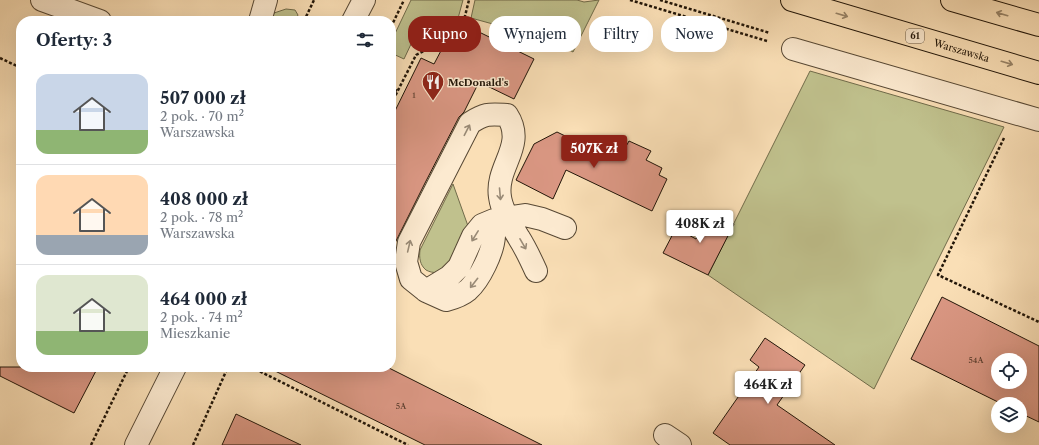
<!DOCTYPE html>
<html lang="pl">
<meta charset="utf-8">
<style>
:root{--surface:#fff;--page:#f2f2f3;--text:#1f2937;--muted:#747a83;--line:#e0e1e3;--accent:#8f2418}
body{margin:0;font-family:"Libre Caslon Text",serif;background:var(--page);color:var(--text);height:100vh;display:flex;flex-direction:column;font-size:15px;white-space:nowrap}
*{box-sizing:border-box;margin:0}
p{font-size:13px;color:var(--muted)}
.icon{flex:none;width:22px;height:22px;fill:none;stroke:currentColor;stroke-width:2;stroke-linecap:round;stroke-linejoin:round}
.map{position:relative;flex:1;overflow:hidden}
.sheet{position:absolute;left:16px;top:16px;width:380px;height:356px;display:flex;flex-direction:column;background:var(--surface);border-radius:16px;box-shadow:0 4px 16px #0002}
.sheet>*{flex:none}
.hud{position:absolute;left:408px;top:16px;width:380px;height:36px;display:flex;gap:8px}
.buttons{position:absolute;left:991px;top:353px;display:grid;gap:8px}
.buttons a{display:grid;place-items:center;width:36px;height:36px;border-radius:50%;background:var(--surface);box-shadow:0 4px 16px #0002;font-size:20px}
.price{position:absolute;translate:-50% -34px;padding:0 9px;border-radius:4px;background:#fff;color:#222;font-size:13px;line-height:26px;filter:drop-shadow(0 1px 2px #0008)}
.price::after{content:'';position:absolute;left:50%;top:24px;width:12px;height:9px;margin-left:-6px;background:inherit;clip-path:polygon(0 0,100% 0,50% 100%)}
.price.on{background:var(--accent);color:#fff}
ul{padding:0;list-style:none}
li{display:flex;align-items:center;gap:12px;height:100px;padding:0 20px}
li+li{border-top:1px solid var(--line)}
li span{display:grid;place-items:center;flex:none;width:112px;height:80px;border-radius:12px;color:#555}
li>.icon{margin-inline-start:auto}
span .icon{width:48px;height:48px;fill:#fffc;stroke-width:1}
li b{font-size:17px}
h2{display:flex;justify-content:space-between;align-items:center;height:48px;padding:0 20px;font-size:17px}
.chip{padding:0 14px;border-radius:16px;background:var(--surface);box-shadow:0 4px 16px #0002;font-size:14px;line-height:36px}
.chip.on{background:var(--accent);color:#fff}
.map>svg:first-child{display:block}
</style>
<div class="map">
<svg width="1039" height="445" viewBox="0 0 1039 445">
<rect width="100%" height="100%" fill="#fadfb6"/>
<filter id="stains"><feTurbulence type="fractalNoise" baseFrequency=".005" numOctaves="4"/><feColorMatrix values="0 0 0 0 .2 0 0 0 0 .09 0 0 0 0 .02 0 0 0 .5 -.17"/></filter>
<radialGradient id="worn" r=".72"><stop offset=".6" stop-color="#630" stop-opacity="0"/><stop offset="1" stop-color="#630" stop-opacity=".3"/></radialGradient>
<path fill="#c0c18d" stroke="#706b4a" d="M411,0H463L457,22L412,42L404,59L391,53V42Z
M475,0H577L584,2L599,0L573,52L551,40L471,18Z
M286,9L295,10L298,15L295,21H270L274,13Z
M810,71L1004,127L874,389L708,275Z
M453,184L468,226C464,233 451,263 446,268C441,273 433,274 426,270C420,265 419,258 420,250Z"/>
<path fill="#da9783" stroke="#211508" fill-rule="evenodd" d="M477,31L534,59L514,99L479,82L464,112L459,117L425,183L391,251V119L421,58L434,64L444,45Z
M557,132L604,155L609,143L624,150L629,141L651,151L646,160L662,168L659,175L667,179L652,211L566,170L553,199L516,180L534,144Z
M710,211L734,224L708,275L663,253L676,228L696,239Z
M942,297L1039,346V422L1020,413V404H1002L911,359ZM998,360H1020V382H998Z
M765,338L805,365L777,405L835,445H730L713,433L759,367L750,360Z
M0,367H98L74,413L0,376Z
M267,367H387L542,445H425Z
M236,414L301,445H222Z"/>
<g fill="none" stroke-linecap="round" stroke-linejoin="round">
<g stroke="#574834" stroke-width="24">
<path id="minor" d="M42,0L100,21
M260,21L266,0
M353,21L364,0
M793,49L1039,120
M536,271C531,260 526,249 519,238C512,226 502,212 500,197C495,166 527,146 507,115C489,114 486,113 470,123L409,242L406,262L411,279L426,291L449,277L459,267L473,236L482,225L494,220L525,215L542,219L565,228
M426,291L446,300C454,298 462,295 468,290C480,279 493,252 494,236C495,231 494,226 494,220
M665,435L680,445
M136,445L175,367"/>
</g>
<g stroke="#211508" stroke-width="24">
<g id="major">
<path id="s1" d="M792,0L1039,73"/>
<path d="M952,0L1039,25"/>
</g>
</g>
<path stroke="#211508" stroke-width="2.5" stroke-dasharray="3 2" stroke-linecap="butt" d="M630,0L767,41
M660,0L770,33
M304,21L314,0
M391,27L404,0
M0,58L21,68
M391,88L397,91
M391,104L416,55L461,32L469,0
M1004,138L938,275L1039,322
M251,367L408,445
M91,445L129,367
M193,445L228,367"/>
<use href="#minor" stroke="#fcead0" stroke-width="22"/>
<use href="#major" stroke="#fadfb6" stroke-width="22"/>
</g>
<defs><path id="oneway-shaft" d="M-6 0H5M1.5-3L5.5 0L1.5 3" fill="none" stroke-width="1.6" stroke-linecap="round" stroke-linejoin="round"/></defs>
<g stroke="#988468">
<use href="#oneway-shaft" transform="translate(1002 14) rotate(-164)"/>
<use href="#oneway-shaft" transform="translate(842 15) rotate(16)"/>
<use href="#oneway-shaft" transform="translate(1007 63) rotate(16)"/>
</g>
<g stroke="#998a76">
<use href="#oneway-shaft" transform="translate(467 130) rotate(-63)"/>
<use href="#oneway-shaft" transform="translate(500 194) rotate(85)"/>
<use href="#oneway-shaft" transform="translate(475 236) rotate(122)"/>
<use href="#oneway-shaft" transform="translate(523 244) rotate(60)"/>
<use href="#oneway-shaft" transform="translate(409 246) rotate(-77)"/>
<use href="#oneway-shaft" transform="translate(474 283) rotate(128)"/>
</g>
<defs>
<g id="restaurant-pin" transform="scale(1.15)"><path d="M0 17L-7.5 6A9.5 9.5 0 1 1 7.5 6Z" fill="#8f2418" stroke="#fcead0"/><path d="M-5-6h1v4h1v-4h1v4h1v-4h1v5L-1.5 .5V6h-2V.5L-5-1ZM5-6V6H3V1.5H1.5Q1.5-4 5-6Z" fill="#fff"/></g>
</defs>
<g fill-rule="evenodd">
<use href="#restaurant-pin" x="433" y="82"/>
</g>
<g text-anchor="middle" stroke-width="3" stroke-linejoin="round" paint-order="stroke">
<g font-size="8" fill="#4f3627">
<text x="414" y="98">1</text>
<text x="976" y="363">54A</text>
<text x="401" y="409">5A</text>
</g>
<rect fill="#fcead0" stroke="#635544" stroke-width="1" x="906" y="29" width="18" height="14" rx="3"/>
<g font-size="9" font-weight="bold" fill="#211508">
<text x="915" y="39">61</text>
</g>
<g font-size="10" fill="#211508" stroke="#fcead0">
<text dy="4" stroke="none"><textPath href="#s1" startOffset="177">Warszawska</textPath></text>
</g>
<g font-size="10" font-weight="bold" fill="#211508" stroke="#fcead0" text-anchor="start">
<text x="448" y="86">McDonald's</text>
</g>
</g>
<rect width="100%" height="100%" filter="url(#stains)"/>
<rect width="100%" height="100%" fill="url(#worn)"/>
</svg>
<div class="buttons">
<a><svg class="icon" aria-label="locate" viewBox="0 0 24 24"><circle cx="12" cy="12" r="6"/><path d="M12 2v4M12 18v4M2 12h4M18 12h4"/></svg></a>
<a><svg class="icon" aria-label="layers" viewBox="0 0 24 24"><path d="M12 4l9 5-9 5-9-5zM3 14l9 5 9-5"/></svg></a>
</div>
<b class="price on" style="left:594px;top:169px">507K zł</b>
<b class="price" style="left:700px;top:244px">408K zł</b>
<b class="price" style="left:768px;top:405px">464K zł</b>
<div class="hud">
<a class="chip on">Kupno</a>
<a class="chip">Wynajem</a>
<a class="chip">Filtry</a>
<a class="chip">Nowe</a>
</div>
<section class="sheet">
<h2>Oferty: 3<svg class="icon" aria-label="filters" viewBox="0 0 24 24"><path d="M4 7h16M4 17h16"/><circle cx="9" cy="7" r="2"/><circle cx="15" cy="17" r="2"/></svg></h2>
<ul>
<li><span style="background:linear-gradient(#c9d6e8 70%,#8fb573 0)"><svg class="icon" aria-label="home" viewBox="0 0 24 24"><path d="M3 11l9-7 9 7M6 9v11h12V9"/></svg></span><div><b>507 000 zł</b><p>2 pok. · 70 m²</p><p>Warszawska</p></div></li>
<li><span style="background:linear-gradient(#ffd9b3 75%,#9aa5b1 0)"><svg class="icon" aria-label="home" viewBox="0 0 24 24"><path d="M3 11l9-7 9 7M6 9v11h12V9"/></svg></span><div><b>408 000 zł</b><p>2 pok. · 78 m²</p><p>Warszawska</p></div></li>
<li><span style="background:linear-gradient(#dfe7d0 70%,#8fb573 0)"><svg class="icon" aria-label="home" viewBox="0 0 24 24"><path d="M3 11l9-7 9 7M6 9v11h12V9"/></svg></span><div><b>464 000 zł</b><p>2 pok. · 74 m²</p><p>Mieszkanie</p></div></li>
</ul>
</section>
</div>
